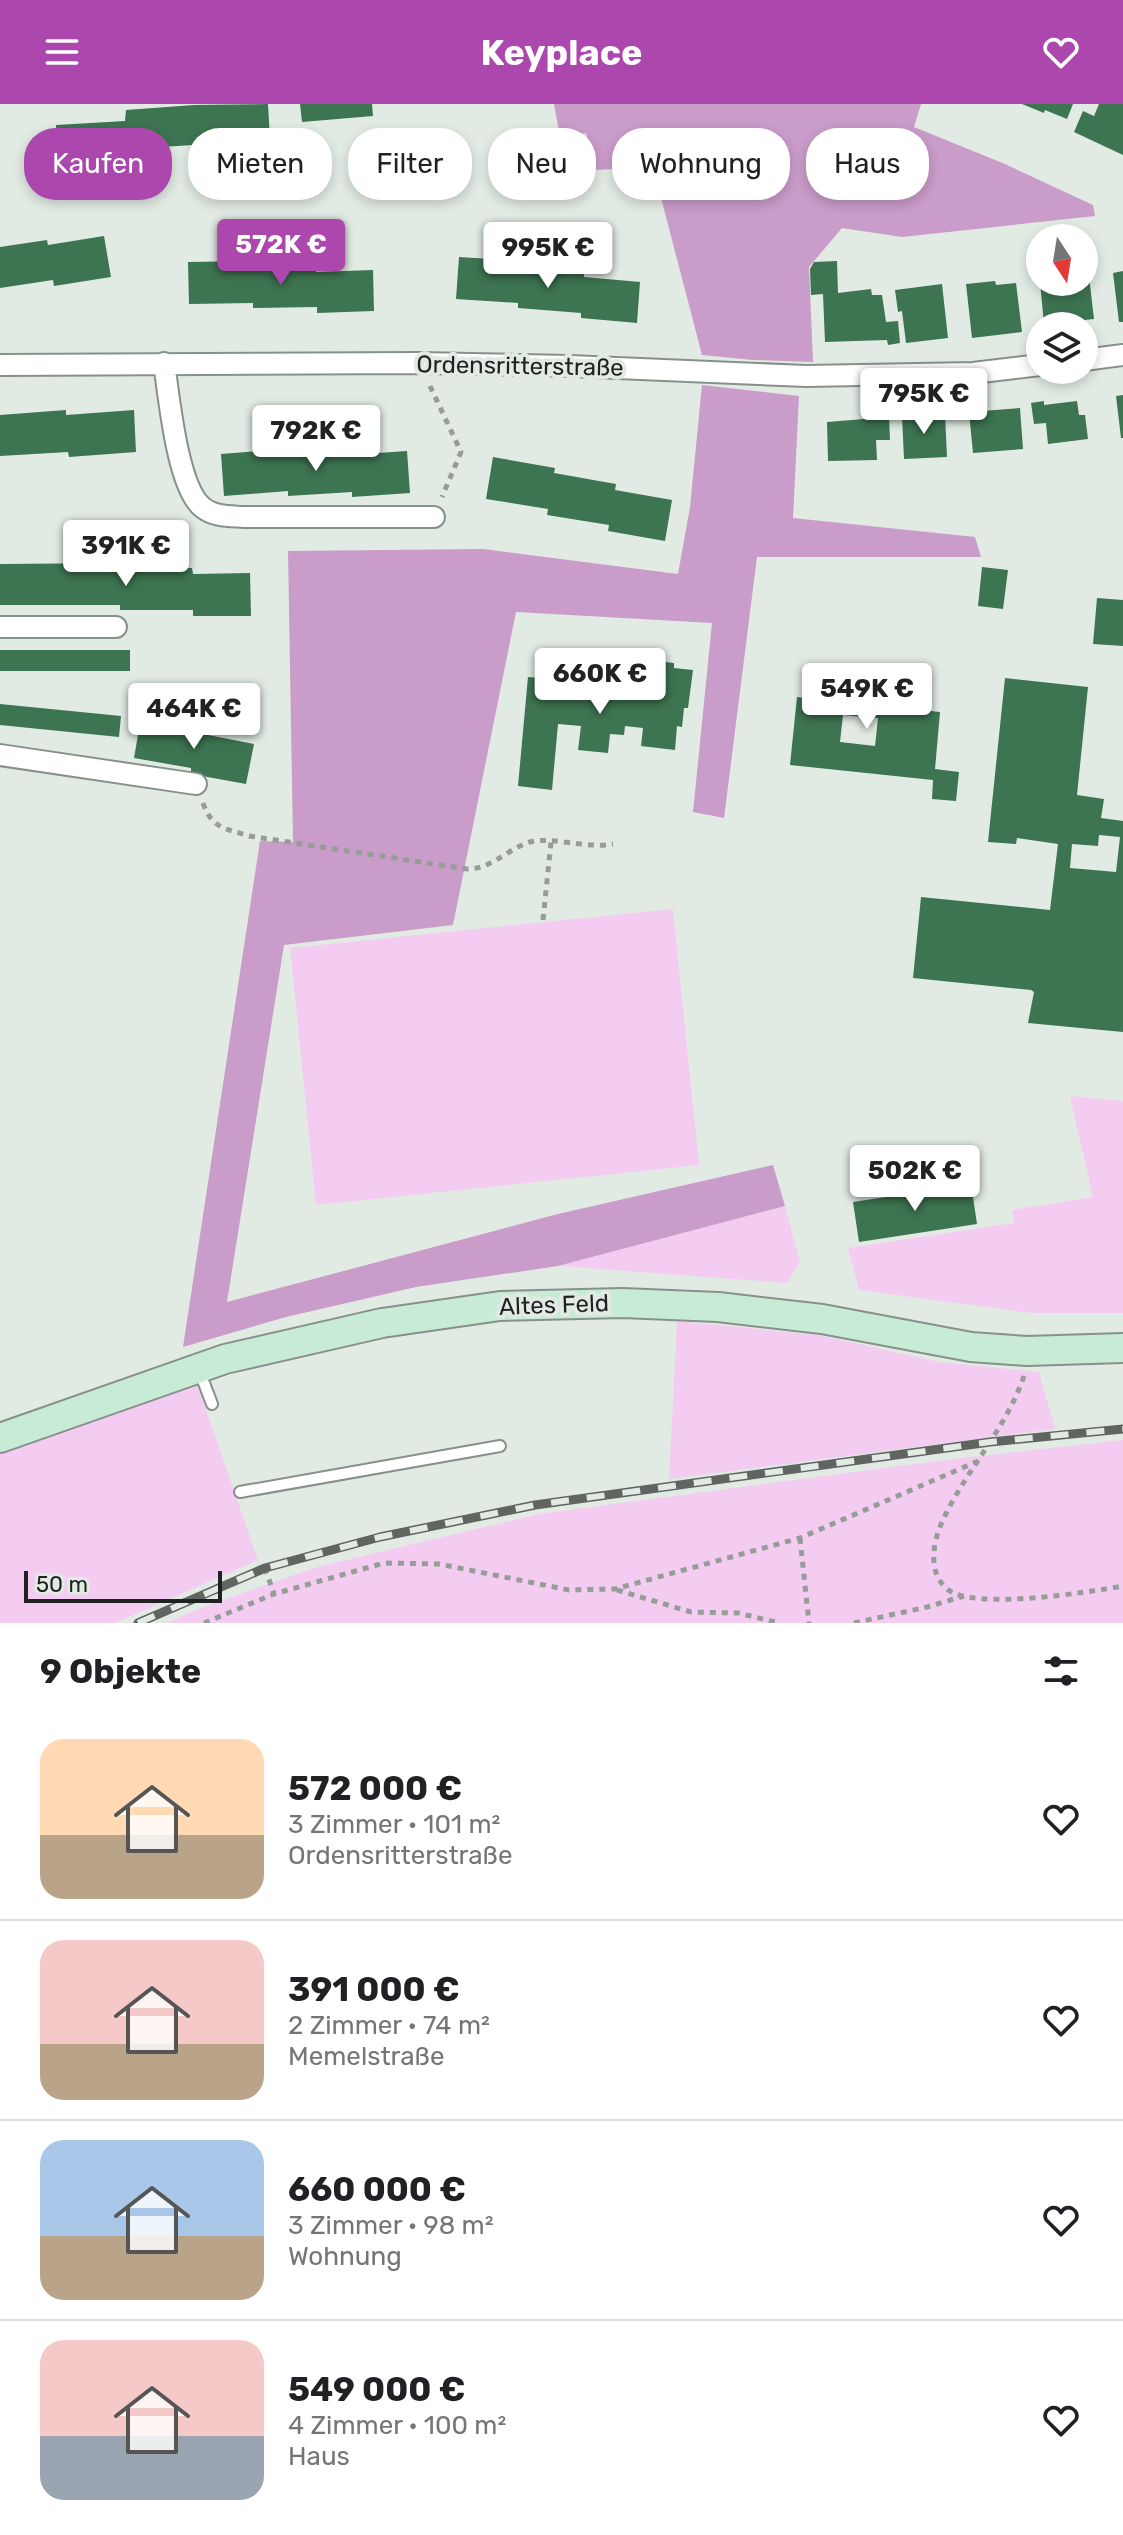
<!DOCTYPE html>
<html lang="de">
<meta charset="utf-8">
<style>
:root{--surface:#fff;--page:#f6f6f6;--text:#202124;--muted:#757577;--line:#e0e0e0;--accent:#ab47ad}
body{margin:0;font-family:Rubik,sans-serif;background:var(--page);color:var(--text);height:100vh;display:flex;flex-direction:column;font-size:30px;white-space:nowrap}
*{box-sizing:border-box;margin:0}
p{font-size:26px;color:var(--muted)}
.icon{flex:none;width:44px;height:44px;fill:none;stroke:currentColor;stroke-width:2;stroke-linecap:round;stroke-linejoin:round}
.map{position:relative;height:1519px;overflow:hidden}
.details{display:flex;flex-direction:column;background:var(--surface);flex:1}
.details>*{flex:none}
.guide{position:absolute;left:24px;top:24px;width:1076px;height:72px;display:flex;gap:16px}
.needle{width:52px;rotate:168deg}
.tools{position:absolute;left:1026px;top:120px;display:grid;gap:16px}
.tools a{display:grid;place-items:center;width:72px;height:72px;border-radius:50%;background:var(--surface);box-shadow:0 4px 12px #0003;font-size:40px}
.scale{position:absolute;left:24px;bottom:20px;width:198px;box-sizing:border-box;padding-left:8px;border:4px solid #1f2220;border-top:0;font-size:22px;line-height:28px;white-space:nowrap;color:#1f2220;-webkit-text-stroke:6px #e1ebe4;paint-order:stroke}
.price{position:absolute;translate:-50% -68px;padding:0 18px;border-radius:8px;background:#fff;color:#222;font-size:26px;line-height:52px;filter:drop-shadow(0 2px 4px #0008)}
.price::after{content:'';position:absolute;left:50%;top:48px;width:24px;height:18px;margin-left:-12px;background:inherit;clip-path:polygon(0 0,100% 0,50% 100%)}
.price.selected{background:var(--accent);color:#fff}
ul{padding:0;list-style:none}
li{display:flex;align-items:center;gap:24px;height:200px;padding:0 40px}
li+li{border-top:2px solid var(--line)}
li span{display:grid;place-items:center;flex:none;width:224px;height:160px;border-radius:24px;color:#555}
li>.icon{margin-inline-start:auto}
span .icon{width:96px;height:96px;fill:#fffc;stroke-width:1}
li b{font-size:34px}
h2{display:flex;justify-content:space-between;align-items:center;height:96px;padding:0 40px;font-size:34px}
.tag{padding:0 28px;border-radius:32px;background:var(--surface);box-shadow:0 4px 12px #0003;font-size:28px;line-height:72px}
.tag.selected{background:var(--accent);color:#fff}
header{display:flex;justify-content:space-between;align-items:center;height:104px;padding:0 40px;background:var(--accent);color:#fff;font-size:36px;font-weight:700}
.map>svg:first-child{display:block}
</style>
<header><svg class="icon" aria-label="menu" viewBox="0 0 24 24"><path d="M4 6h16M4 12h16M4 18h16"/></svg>Keyplace<svg class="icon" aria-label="heart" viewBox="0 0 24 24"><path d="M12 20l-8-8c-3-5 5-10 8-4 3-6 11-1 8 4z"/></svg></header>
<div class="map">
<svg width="1123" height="1519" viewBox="0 0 1123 1519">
<rect width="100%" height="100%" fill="#e1ebe4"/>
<path fill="#f4ccf2" d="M673,805L699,1061L316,1101L290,844Z
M1070,992L1123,997V1209H1031L859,1186L848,1144L1014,1119L1012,1106L1093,1093Z
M785,1102L800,1158L787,1179L558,1162Z
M677,1217L819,1231L939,1258L1039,1268L1055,1325L669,1375Z
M196,1277L258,1456L115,1519H0V1348Z
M1123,1336V1519H166L208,1501L317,1463L539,1410L937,1357Z"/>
<path fill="#ca9cc9" d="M554,0H921L914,23L1005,60L1093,101L1095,112L902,133L842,124L809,163L813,258L753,256L702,251L653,63L594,66L586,29L560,33Z
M702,281L799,292L793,414L975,433L981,453H757L724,714L693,708L712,519L516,508L453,821L284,841L227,1198L558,1110L773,1061L785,1102L558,1162L416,1183L286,1213L183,1243L260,737L293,738L288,447L483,445L678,470L690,403Z"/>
<path fill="#3d7451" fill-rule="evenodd" d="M268,0L270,36L130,45L129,46V57L58,60L56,21L125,17L126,6L194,1Z
M300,0H372L373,12L302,18Z
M1022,0H1073L1067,15L1045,6L1044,9Z
M1099,0H1123V51L1074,28L1083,7L1094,12Z
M578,36L580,52L563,55L562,50H558L557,46L561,45L560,39Z
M104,132L111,173L54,182L53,176L0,184V143L47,136L48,141Z
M459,153L521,157V163L584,168V173L640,178L637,219L581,214V209L518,204V199L456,195Z
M252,157V162L316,161V168L373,166L374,207L317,209V203L253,204V199L189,200L188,158Z
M837,157L838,189L871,185L872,191H882L886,218L898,217L900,239L888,241L887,236L825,238L823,190L811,191L810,165L814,158Z
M1088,164L1094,215L1044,220L1040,178H1084V165Z
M1123,167V218H1119L1113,169Z
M995,177L996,181L1016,179L1022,228L972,234L966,180Z
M942,180L948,234L906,239L902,207L898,208L895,186Z
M1123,291V334H1121L1116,292Z
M1044,297V301L1077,297L1079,311H1085L1088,335L1048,340L1046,319L1034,320L1031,299Z
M1020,304L1023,345L973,349L969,308Z
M66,306V311L134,306L136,348L69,353L68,348L0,352V311Z
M945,310L947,353L904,355L902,312Z
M889,313L890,336H876L877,356L828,357L827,318Z
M284,345L285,351L349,346V351L407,347L410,389L352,393V388L288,392V387L224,392L221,350Z
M493,353L555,364L554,369L616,380L615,386L672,396L665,437L608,427L609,421L547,411L548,405L486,395Z
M119,459L120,464H192L193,470L250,469L251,512H193V506H120V501H0V460Z
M982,463L1008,466L1003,505L978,502Z
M1097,494L1123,496V542L1093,540Z
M0,546H130V567H0Z
M649,556L674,559V564L693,566L688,604H684L682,623L677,622L675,646L641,642L643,624L625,622L624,631L610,630L608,649L578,646L581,622L558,620L552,686L518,682L528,573L563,576L562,581L570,582L571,573L646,580L645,585H651L653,567H648Z
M815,562L887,569L884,602L940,608L935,665L959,668L956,697L932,695L933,676L790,661L797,593L811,595ZM843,611L878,614L875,642L840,638Z
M1005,574L1088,583L1077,691L1104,695L1101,714L1123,717V928L1028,919L1034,888L1031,886L913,874L921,793L1050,806L1058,740L1017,734L1016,740L988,738ZM1099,731L1120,733L1116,768L1070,764L1072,740L1098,742Z
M0,600L121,612L119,633L0,621Z
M141,614L199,624L198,629L254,640L246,680L191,670V664L134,654Z
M971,1080L977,1120L859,1138L853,1098Z"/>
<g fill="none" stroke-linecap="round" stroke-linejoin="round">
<g stroke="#87918a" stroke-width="14">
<path id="lane" d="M199,1266L212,1300
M240,1388L500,1342"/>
</g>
<g stroke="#87918a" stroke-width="24">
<path id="street" d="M1084,256L1123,251
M164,259C169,292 177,382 202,403C214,413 230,412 244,413H434
M0,261L419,259L570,262L806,272L973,269L1040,261
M0,523H116
M0,651L196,680"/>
</g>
<g stroke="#87918a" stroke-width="32">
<path id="secondary" d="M0,1334L225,1255L382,1219L500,1202L623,1199L718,1203L822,1215L971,1243L1027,1247L1123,1244"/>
</g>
<path stroke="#969d98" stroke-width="5" stroke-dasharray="6 6" stroke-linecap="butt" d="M430,282L461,348L442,393
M203,699C212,725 225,724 249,732L467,765C492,765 507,745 530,738C550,732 587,745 613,740
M543,816L551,738
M1024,1272C1006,1325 966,1366 943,1416C933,1437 927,1468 947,1485C974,1507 1088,1488 1123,1482
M800,1434L809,1519
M265,1464L274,1490
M617,1486L691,1508L738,1509L779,1519
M204,1519L274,1490L384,1459L439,1460L569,1486L615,1485L800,1434L976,1358
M854,1519L927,1503L964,1492"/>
<use href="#lane" stroke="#fff" stroke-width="10"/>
<use href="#street" stroke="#fff" stroke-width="20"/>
<use href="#secondary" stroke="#c8ebd6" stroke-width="28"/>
<g stroke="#606562" stroke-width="9">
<path id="rail" d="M138,1519L265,1464L380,1433L535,1401L990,1338L1123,1325"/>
</g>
<use href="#rail" stroke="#e1ebe4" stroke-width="6" stroke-dasharray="18" stroke-linecap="butt"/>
</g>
<g text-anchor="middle" stroke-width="8" stroke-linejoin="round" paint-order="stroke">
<g font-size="24" fill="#1f2220" stroke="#e1ebe4">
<text transform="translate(520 262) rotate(1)" y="8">Ordensritterstraße</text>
<text transform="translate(554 1201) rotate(-2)" y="8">Altes Feld</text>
</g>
</g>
</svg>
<div class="tools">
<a><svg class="needle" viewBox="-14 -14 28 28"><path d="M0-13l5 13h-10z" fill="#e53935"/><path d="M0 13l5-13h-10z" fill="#757577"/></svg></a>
<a><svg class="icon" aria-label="layers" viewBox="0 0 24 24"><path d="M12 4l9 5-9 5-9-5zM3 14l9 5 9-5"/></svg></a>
</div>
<div class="scale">50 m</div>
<b class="price selected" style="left:281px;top:183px">572K €</b>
<b class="price" style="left:548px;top:186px">995K €</b>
<b class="price" style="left:924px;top:332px">795K €</b>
<b class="price" style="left:316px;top:369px">792K €</b>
<b class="price" style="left:126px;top:484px">391K €</b>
<b class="price" style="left:600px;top:612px">660K €</b>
<b class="price" style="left:867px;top:627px">549K €</b>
<b class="price" style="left:194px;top:647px">464K €</b>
<b class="price" style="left:915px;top:1109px">502K €</b>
<div class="guide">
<a class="tag selected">Kaufen</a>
<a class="tag">Mieten</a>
<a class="tag">Filter</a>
<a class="tag">Neu</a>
<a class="tag">Wohnung</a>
<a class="tag">Haus</a>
</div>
</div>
<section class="details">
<h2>9 Objekte<svg class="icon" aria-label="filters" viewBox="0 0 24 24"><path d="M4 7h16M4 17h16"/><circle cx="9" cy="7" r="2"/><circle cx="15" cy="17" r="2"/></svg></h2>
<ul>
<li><span style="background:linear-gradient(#ffd9b3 60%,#b9a48a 0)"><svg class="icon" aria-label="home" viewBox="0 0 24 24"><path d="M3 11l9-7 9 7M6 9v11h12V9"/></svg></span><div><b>572 000 €</b><p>3 Zimmer · 101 m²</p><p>Ordensritterstraße</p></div><svg class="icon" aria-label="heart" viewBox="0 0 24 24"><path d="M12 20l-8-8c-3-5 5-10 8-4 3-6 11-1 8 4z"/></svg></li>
<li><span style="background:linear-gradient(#f6c9c9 65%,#b9a48a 0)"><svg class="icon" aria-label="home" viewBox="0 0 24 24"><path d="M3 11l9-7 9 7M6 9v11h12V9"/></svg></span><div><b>391 000 €</b><p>2 Zimmer · 74 m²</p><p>Memelstraße</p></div><svg class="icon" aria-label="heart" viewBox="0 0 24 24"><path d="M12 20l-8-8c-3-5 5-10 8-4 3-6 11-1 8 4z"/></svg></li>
<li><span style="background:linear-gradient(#a9c7e8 60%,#b9a48a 0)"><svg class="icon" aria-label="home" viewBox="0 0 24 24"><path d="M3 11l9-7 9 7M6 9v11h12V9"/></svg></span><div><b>660 000 €</b><p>3 Zimmer · 98 m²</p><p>Wohnung</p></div><svg class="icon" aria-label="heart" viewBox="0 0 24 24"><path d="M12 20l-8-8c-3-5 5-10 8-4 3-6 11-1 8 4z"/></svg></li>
<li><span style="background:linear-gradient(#f6c9c9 60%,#9aa5b1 0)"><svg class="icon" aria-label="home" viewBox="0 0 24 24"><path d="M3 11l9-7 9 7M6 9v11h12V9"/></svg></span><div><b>549 000 €</b><p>4 Zimmer · 100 m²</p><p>Haus</p></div><svg class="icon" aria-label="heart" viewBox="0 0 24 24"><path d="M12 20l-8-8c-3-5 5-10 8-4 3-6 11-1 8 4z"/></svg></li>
</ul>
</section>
